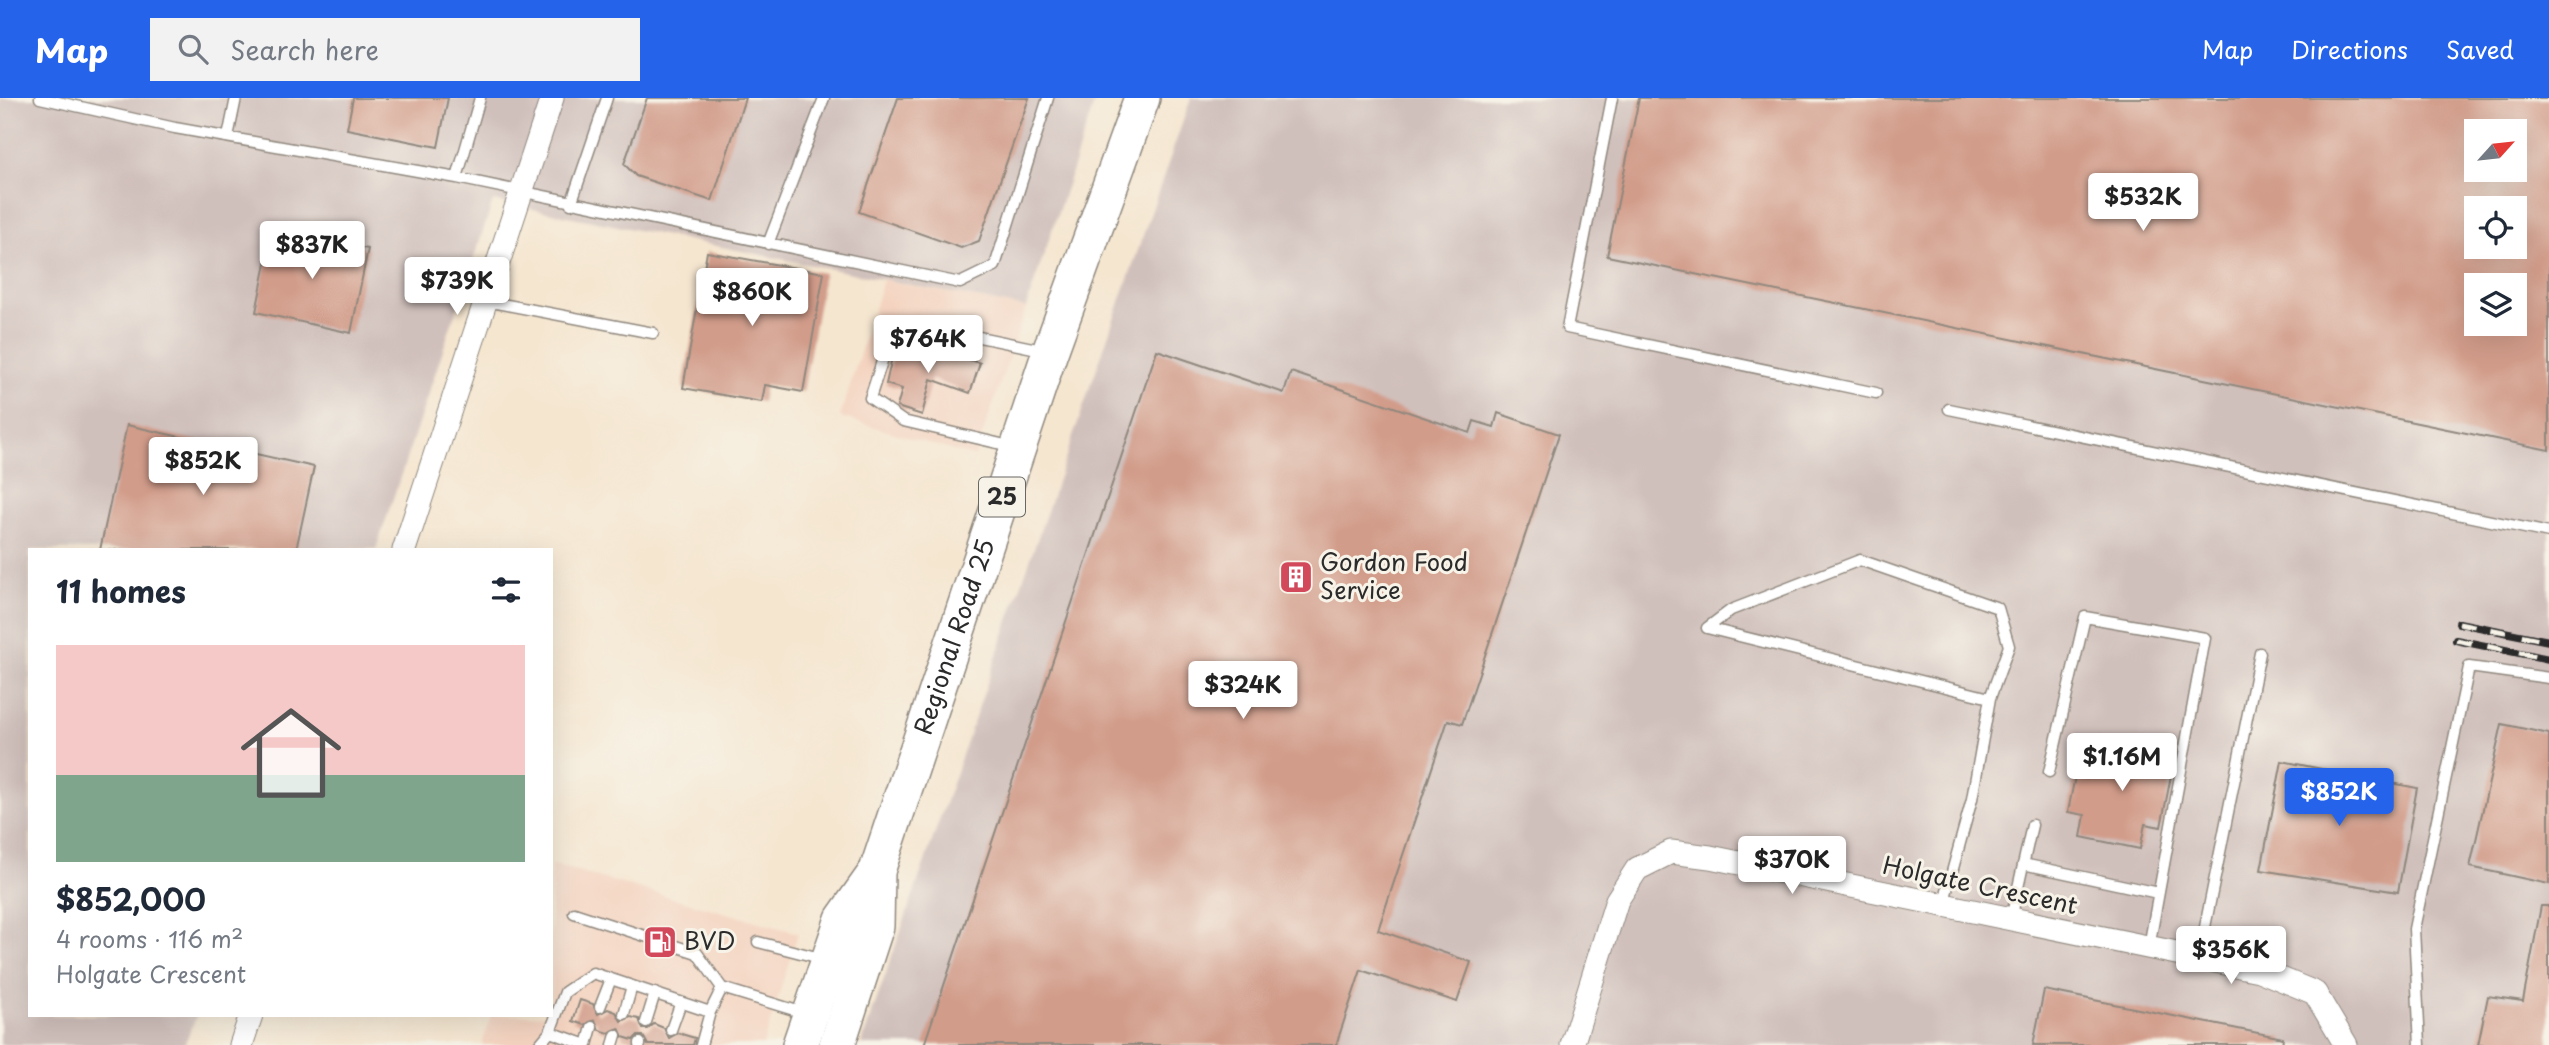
<!DOCTYPE html>
<meta charset="utf-8">
<style>
:root{--surface:#fff;--page:#f2f2f3;--text:#1f2937;--muted:#747a83;--line:#e0e1e3;--accent:#2563eb}
body{margin:0;font-family:"Playpen Sans",sans-serif;background:var(--page);color:var(--text);height:100vh;display:flex;flex-direction:column;font-size:26px;white-space:nowrap}
*{box-sizing:border-box;margin:0}
p{font-size:23px;color:var(--muted)}
.icon{flex:none;width:38px;height:38px;fill:none;stroke:currentColor;stroke-width:2;stroke-linecap:round;stroke-linejoin:round}
.map{position:relative;flex:1;overflow:hidden}
.details{position:absolute;left:28px;top:450px;width:525px;height:469px;display:flex;flex-direction:column;background:var(--surface);border-radius:0px;box-shadow:0 7px 28px #0002}
.details>*{flex:none}
.needle{width:46px;rotate:63deg}
.buttons{position:absolute;left:2464px;top:21px;display:grid;gap:14px}
.buttons a{display:grid;place-items:center;width:63px;height:63px;border-radius:0px;background:var(--surface);box-shadow:0 7px 28px #0002;font-size:35px}
.price{position:absolute;translate:-50% -60px;padding:0 16px;border-radius:7px;background:#fff;color:#222;font-size:23px;line-height:46px;filter:drop-shadow(0 2px 4px #0008)}
.price::after{content:'';position:absolute;left:50%;top:42px;width:21px;height:16px;margin-left:-10px;background:inherit;clip-path:polygon(0 0,100% 0,50% 100%)}
.price.current{background:var(--accent);color:#fff}
ul{padding:0;list-style:none}
li{display:grid;align-content:center;gap:14px;height:371px;padding:0 28px}
li+li{border-top:2px solid var(--line)}
li span{display:grid;place-items:center;height:217px;border-radius:0px;color:#555}
li>.icon{margin-inline-start:auto}
span .icon{width:126px;height:126px;fill:#fffc;stroke-width:1}
li b{font-size:30px}
h2{display:flex;justify-content:space-between;align-items:center;height:84px;padding:0 28px;font-size:30px}
header{display:flex;align-items:center;gap:42px;box-sizing:border-box;height:98px;padding:0 35px;background:var(--accent);color:#fff}
header strong{font-size:33px}
nav{display:flex;gap:38px;margin-inline-start:auto;font-size:24px}
.search{width:490px;height:63px;background:var(--page);display:flex;align-items:center;gap:18px;box-sizing:border-box;padding:0 24px;border-radius:0px;color:var(--muted);font-size:26px}
.map>svg:first-child{display:block}
</style>
<header>
<strong>Map</strong>
<div class="search"><svg class="icon" aria-label="search" viewBox="0 0 24 24"><circle cx="10" cy="10" r="6"/><path d="M15 15l6 6"/></svg>Search here</div>
<nav><a>Map</a><a>Directions</a><a>Saved</a></nav>
</header>
<div class="map">
<svg width="2549" height="947" viewBox="0 0 2549 947">
<rect width="100%" height="100%" fill="#f7f3e8"/>
<filter id="ink" filterUnits="userSpaceOnUse"><feTurbulence type="fractalNoise" baseFrequency=".0143" numOctaves="2"/><feDisplacementMap in="SourceGraphic" scale="14" xChannelSelector="R" yChannelSelector="G"/><feConvolveMatrix kernelMatrix="1 2 1 2 8 2 1 2 1" color-interpolation-filters="sRGB"/></filter>
<filter id="wash" filterUnits="userSpaceOnUse"><feTurbulence type="fractalNoise" baseFrequency=".00686" numOctaves="4" result="noise"/><feDisplacementMap in="SourceGraphic" scale="28" xChannelSelector="R" yChannelSelector="G"/><feGaussianBlur stdDeviation="1.57" result="paint"/><feColorMatrix in="noise" values="0 0 0 0 0 0 0 0 0 0 0 0 0 0 0 0 0 1.4 0 .05"/><feComposite in="paint" operator="in"/></filter>
<g filter="url(#wash)">
<rect width="100%" height="100%" fill="#f5e6d0"/>
<path fill="#f4d3c0" d="M883,182L1026,210L975,359L840,319Z
M551,766L798,835L763,947H482L491,917H551Z"/>
<path fill="#d0c0bc" fill-rule="evenodd" d="M0,0H1096L1026,210L493,103L376,451L30,452V917H197L184,947H0Z
M1191,0H2549V947H861ZM2476,33H2515V72H2476ZM2476,110H2515V149H2476ZM2476,187H2515V226H2476Z"/>
<g id="blocks">
<path fill="#d29c8a" fill-rule="evenodd" d="M353,0H448L438,49L347,31Z
M647,0H745L712,103L636,78L624,66Z
M898,0H1029L979,143L961,150L859,114Z
M1639,0H2549V352L1607,158ZM2476,33H2515V72H2476ZM2476,110H2515V149H2476ZM2476,187H2515V226H2476Z
M273,131L368,151L351,235L256,214Z
M707,154L824,175L803,294L765,287L762,304L683,290Z
M908,247L945,257L946,254L980,265L970,295L931,281L922,317L897,309L902,291L886,286L893,255L905,258Z
M1157,252L1284,295L1291,274L1470,335L1474,323L1494,329L1498,315L1559,336L1462,626L1448,622L1378,832L1471,864L1457,904L1361,872L1336,947H924Z
M127,327L314,369L296,452H100Z
M2502,626L2549,636V786L2470,769Z
M2095,642L2175,657L2161,729L2145,726L2140,751L2081,739L2085,717L2068,714L2075,678L2087,681Z
M2282,663L2417,690L2398,794L2261,772Z
M2541,808H2549V947H2478L2488,898L2523,903Z
M2044,892L2283,940L2282,947H2033Z
M580,902L593,906L598,916L608,911L616,914L621,923L631,919L639,921L643,931H648L654,926L664,930L669,940L678,935L695,940L693,947H648L643,938H637L633,942L623,939L619,930L609,935L599,932L595,922L585,927L573,923Z"/>
</g>
</g>
<g filter="url(#ink)">
<use href="#blocks" fill-opacity="0" stroke="#90887e" stroke-width="2"/>
<g fill="none" stroke-linecap="round" stroke-linejoin="round">
<g stroke="#90887e" stroke-width="13">
<path id="lane" d="M40,0L175,30L457,80
M480,0L457,80L960,185L995,168L1048,0
M1612,0L1567,230L1876,295
M228,39L236,0
M571,106L607,0
M768,146L824,0
M486,203L653,235
M1949,311L2549,435
M1014,349L903,323L870,300L890,239L911,225L1047,253
M1707,530L1731,512L1860,462L1998,510L2009,548L1990,600L1972,701L1943,807
M1707,530L1990,600
M2049,674L2085,519L2205,540L2149,849
M2023,766L2158,795
M574,815L697,855L722,890
M2011,821L2032,727
M758,844L824,861
M2199,859L2260,555
M600,909L611,881
M624,916L632,888
M646,924L655,895
M671,932L681,904
M550,934L587,947
M539,947L550,934L565,894L593,875L710,914L722,890L804,915
M587,947L592,929
M613,947L616,937
M640,947V945
M701,947L710,914
M2420,947L2414,831L2469,569L2549,580"/>
</g>
<g stroke="#90887e" stroke-width="25">
<path id="street" d="M404,452L552,0
M241,947L251,917
M1572,947L1617,802L1637,771L1671,754L1710,759L2259,872L2315,895L2346,947"/>
</g>
<g stroke="#90887e" stroke-width="38">
<g id="primary">
<path d="M800,947L843,821L877,773"/>
<path id="s1" d="M837,947L876,828L877,773L1050,254L1142,0"/>
</g>
</g>
<use href="#lane" stroke="#fff" stroke-width="10"/>
<use href="#street" stroke="#fff" stroke-width="23"/>
<use href="#primary" stroke="#fff" stroke-width="35"/>
<g stroke="#2b2b2b" stroke-width="8">
<path id="rail" d="M2459,525L2549,543
M2456,542L2549,561"/>
</g>
<use href="#rail" stroke="#f7f3e8" stroke-width="5" stroke-dasharray="16" stroke-linecap="butt"/>
</g>
</g>
<defs>
<g id="building-square" transform="scale(1.75)"><rect x="-9" y="-9" width="18" height="18" rx="4" fill="#d1495b" stroke="#f7f3e8"/><path d="M-4-6H4V6H1V3H-1V6H-4ZM-2.5-4.3h1.7v1.8h-1.7ZM.8-4.3h1.7v1.8H.8ZM-2.5-1h1.7V.8h-1.7ZM.8-1h1.7V.8H.8Z" fill="#fff"/></g>
<g id="fuel-square" transform="scale(1.75)"><rect x="-9" y="-9" width="18" height="18" rx="4" fill="#d1495b" stroke="#f7f3e8"/><path d="M-5.5-6h7V0h2V4h1.3V-2.5L3-4.5l.8-.8L6-3V5H2.5V1h-1V6h-7ZM-4.2-4.7v3.2H.2V-4.7Z" fill="#fff"/></g>
</defs>
<g fill-rule="evenodd">
<use href="#building-square" x="1296" y="479"/>
<use href="#fuel-square" x="660" y="844"/>
</g>
<g text-anchor="middle" stroke-width="6" stroke-linejoin="round" paint-order="stroke">
<rect fill="#f7f3e8" stroke="#686764" stroke-width="2" x="979" y="379.5" width="46" height="39" rx="5"/>
<g font-size="23" font-weight="bold" fill="#2b2b2b">
<text x="1002" y="407">25</text>
</g>
<g font-size="24" fill="#2b2b2b" stroke="#f7f3e8" text-anchor="start">
<text x="1320" y="473">Gordon Food<tspan x="1320" dy="28">Service</tspan></text>
<text x="684" y="852">BVD</text>
</g>
<g font-size="24" fill="#2b2b2b" stroke="#f7f3e8">
<text dy="8" stroke="none"><textPath href="#s1" startOffset="427">Regional Road 25</textPath></text>
<text transform="translate(1980 788) rotate(12)" y="8">Holgate Crescent</text>
</g>
</g>
</svg>
<div class="buttons">
<a><svg class="needle" viewBox="-14 -14 28 28"><path d="M0-13l5 13h-10z" fill="#e53935"/><path d="M0 13l5-13h-10z" fill="#747a83"/></svg></a>
<a><svg class="icon" aria-label="locate" viewBox="0 0 24 24"><circle cx="12" cy="12" r="6"/><path d="M12 2v4M12 18v4M2 12h4M18 12h4"/></svg></a>
<a><svg class="icon" aria-label="layers" viewBox="0 0 24 24"><path d="M12 4l9 5-9 5-9-5zM3 14l9 5 9-5"/></svg></a>
</div>
<b class="price" style="left:2143px;top:135px">$532K</b>
<b class="price" style="left:312px;top:183px">$837K</b>
<b class="price" style="left:457px;top:219px">$739K</b>
<b class="price" style="left:752px;top:230px">$860K</b>
<b class="price" style="left:928px;top:277px">$764K</b>
<b class="price" style="left:203px;top:399px">$852K</b>
<b class="price" style="left:1243px;top:623px">$324K</b>
<b class="price" style="left:2122px;top:695px">$1.16M</b>
<b class="price current" style="left:2339px;top:730px">$852K</b>
<b class="price" style="left:1792px;top:798px">$370K</b>
<b class="price" style="left:2231px;top:888px">$356K</b>
<section class="details">
<h2>11 homes<svg class="icon" aria-label="filters" viewBox="0 0 24 24"><path d="M4 7h16M4 17h16"/><circle cx="9" cy="7" r="2"/><circle cx="15" cy="17" r="2"/></svg></h2>
<ul>
<li><span style="background:linear-gradient(#f6c9c9 60%,#7fa58c 0)"><svg class="icon" aria-label="home" viewBox="0 0 24 24"><path d="M3 11l9-7 9 7M6 9v11h12V9"/></svg></span><div><b>$852,000</b><p>4 rooms · 116 m²</p><p>Holgate Crescent</p></div></li>
</ul>
</section>
</div>
